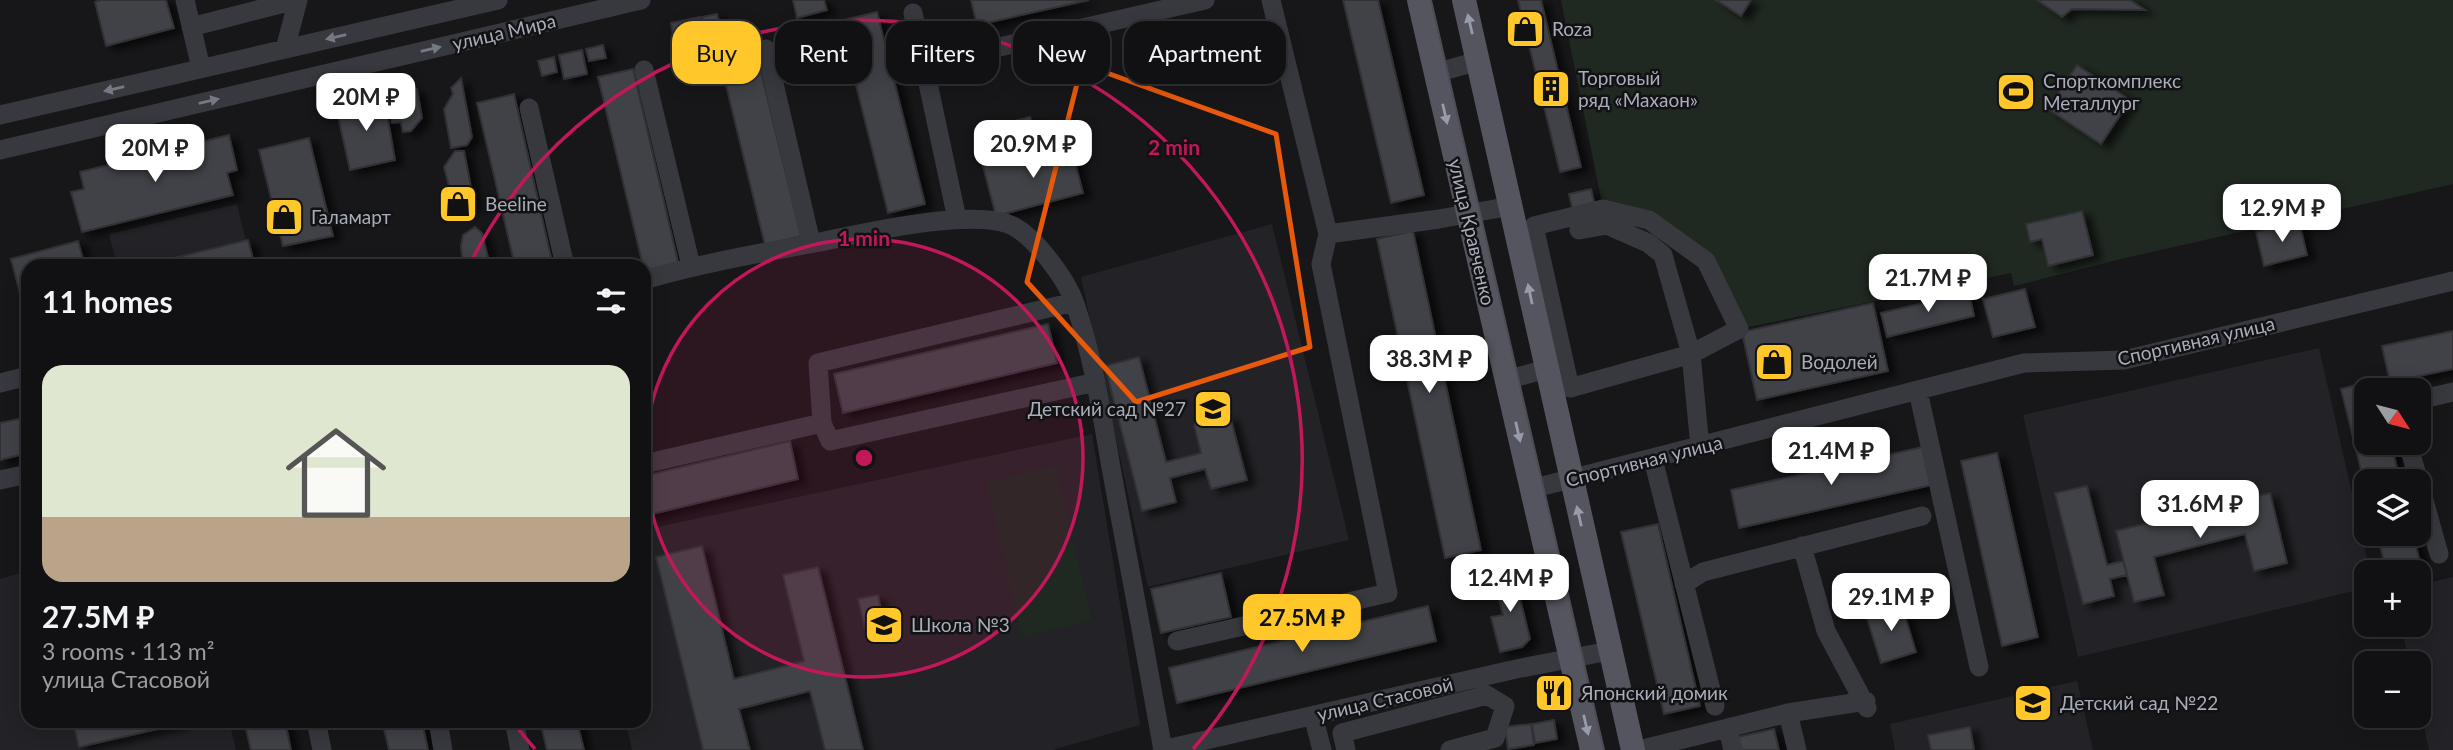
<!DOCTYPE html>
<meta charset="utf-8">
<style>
:root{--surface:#111114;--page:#1a1a1d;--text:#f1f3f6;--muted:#9c9da0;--line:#303134;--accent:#ffc72a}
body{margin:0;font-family:Lato,sans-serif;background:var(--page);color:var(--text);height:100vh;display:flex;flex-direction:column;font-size:26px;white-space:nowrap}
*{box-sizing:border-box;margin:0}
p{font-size:23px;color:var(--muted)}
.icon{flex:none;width:38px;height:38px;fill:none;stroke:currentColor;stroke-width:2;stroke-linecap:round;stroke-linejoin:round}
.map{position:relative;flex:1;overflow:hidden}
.sheet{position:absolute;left:21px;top:259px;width:630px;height:469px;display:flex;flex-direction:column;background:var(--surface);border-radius:21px;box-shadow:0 4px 18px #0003,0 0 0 2px var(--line)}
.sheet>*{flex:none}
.hud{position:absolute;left:672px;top:21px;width:665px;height:63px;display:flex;gap:14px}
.needle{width:46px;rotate:126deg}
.tools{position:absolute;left:2354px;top:378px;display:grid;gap:14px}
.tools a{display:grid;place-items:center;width:77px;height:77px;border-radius:14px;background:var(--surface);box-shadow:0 4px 18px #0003,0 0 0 2px var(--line);font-size:35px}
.price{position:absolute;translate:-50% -60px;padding:0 16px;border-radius:14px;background:#fff;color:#222;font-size:23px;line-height:46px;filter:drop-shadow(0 2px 4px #0008)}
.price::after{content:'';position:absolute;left:50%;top:42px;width:21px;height:16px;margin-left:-10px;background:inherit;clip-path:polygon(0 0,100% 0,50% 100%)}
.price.selected{background:var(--accent);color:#111}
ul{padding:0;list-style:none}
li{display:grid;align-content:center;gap:14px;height:371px;padding:0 21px}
li span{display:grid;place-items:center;height:217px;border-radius:21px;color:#555}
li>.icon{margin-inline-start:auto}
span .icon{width:126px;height:126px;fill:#fffc;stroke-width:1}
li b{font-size:30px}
h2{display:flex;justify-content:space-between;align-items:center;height:84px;padding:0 21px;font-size:30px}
.pill{padding:0 24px;border-radius:21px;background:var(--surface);box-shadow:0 4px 18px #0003,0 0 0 2px var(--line);font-size:24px;line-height:63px}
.pill.selected{background:var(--accent);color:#111}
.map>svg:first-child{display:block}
</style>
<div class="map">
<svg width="2453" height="750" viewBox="0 0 2453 750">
<defs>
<filter id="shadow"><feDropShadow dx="8" dy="4.5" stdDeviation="3.5" flood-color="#0009"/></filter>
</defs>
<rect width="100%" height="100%" fill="#17171a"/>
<path fill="#232327" d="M237,204L252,266H117L109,234Z
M1272,224L1349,540L1148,587L1081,277Z
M2319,348L2370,572H2366V588L2078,657L2023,415Z
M1092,434L1140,725L1052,750H632L625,721H644V530Z
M28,571V721H229L236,750H0V579Z
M2453,577V750H2429L2419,703L2418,663H2409L2401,625H2418L2419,585Z
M2077,681L2093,750H1895L1890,724Z"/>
<path fill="#1f2821" d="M1561,0H2453V184L2125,258L2014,286L2011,273L1739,329L1706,261L1649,220L1603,209Z
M1056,465L1092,620L1022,637L986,482Z"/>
<path fill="#414247" stroke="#313136" stroke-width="2" filter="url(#shadow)" d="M100,0H166L174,28L106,46L95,2Z
M793,0H824L827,10L797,18Z
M971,0H1089L977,25Z
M1343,0H1378L1424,195L1391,203Z
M1518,0H1541L1581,167L1560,172Z
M1716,0H1751L1741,16Z
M2037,0H2130L2145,10L2072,9L2062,17Z
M877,12L925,204L888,213L840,21Z
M717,14L722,33L707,37L702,17Z
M700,17L706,46L676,53L671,23Z
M753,39L801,236L765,245L717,48Z
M603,45L606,58L589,61L586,49Z
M582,50L587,74L564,79L559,55Z
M554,57L557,72L542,76L538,61Z
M2077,65L2130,100L2101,144L2048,109Z
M633,69L679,266L644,270L598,77Z
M461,78L472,137L467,145L451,148L444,109L453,94L451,88Z
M417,89L422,118L411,131L403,132L401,122L392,123L387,95Z
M514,94L553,266H515L477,103Z
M384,97L395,160L350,170L336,107Z
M1030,117L1038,149L983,163L975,131Z
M229,135L237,170L227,173L233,195L82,232L71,192L84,189L80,172Z
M309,138L333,236L283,246L259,150Z
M1070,143L1083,193L996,216L983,166Z
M455,151H464L474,203L466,214L455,209L444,167Z
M1591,189L1595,206L1573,211L1569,194Z
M2082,211L2093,255L2048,266L2042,239L2030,242L2026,224Z
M2299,221L2307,255L2264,266L2256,232Z
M475,227L482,233L490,266H469L467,259L462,257L461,246L463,235Z
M1413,231L1481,550L1445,558L1377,239Z
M248,240L255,266H141Z
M78,241L85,266H28V311L25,312L11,259Z
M2025,289L2035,327L1993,337L1983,299Z
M1969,292L1974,316L1887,337L1881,313Z
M1873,303L1888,371L1757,400L1742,332Z
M1048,324L1057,363L843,413L834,374Z
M2453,331V369L2390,382L2382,346Z
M1139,357L1166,462L1201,453L1194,425L1230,416L1247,480L1211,489L1205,469L1170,478L1176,502L1142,511L1105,366Z
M2375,380L2378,390H2366V443H2391L2400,481H2366V490L2341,389Z
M28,417V453L0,460V423Z
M790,441L798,479L644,516V476Z
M1923,447L1932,485L1739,528L1731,490Z
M1997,453L2038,637L2002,646L1961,461Z
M2087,486L2107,565L2123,561L2127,575L2110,579L2114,596L2083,604L2055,493Z
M2270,493L2287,563L2254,571L2245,534L2154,557L2164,595L2134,602L2116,531Z
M1658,524L1700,706L1664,714L1621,532Z
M2377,534H2413L2420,562L2386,570Z
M702,546L734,679L804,661L783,575L818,567L863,750H825L810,691L739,709L750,750H703L656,557Z
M1513,570L1530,639L1522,647L1500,652L1491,617L1503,615L1493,575Z
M1221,573L1231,617L1161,633L1151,589Z
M878,595L884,624L865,629L858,599Z
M1901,603L1916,652L1881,663L1866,615Z
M1428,606L1436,641L1177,703L1169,668Z
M1554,720L1557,739L1535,743L1532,724Z
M73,721H180V724L79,747Z
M244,721H285L291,750H251Z
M382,721H422L428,750H389Z
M540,721H577L584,750H547Z
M1531,724L1534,745L1508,749L1505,727Z
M1970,727L1974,750H1931L1928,735Z
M1774,729L1779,750H1741L1738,737Z"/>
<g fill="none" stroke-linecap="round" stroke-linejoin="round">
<path stroke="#38393f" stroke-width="19" d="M185,0L201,68
M1271,0L1328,234
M913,13L957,219
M191,27L296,0
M285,49L298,0
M766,49L811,243
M925,64L1205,0
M644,70L691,266
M1436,73L1478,61
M529,108L565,266
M0,115L498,0
M0,150L641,0
M1603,209L1649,220L1706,261L1739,329L1691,354L1570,388L1534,226Z
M1579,230L1607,225L1648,243L1663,255L1691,354L1700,447
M644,280C702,263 761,253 820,242C863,233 974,207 1013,226C1036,238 1067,280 1075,304C1095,362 1103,424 1114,484C1131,573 1147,661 1163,750
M1506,380L1546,369
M0,383L28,376
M1918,391L1979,667
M2418,400L2453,392
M822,423L830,441L1096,382
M2408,443L2439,554
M1653,459L1715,706
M644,464L822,423L818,363L1074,302
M0,480L28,474
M1531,489L2024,363L2124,360L2453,281
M1802,546L1826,631L1867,708
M1684,584L1703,572L1922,516
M1177,641L1388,593L1321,264L1328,234L1439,219L1511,206
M1788,713L1866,701
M1313,716L1322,750
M316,721L322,750
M438,721L443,750
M514,721L520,750
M1728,728L1733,750
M1162,750L1516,669L1609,651
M1346,750L1342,733L1487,695L1505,706L1495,738L1450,750
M1639,750L1788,713L1797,750"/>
<path stroke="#54555e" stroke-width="24" d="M1419,0L1592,750
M1464,0L1633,750"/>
<path stroke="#4b4c54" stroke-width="2" d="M1431,0L1604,750"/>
</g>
<defs><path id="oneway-solid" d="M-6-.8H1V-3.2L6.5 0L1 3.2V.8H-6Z" transform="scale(1.75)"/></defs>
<g fill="#989ba8">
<use href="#oneway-solid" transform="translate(1470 24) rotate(-103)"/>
<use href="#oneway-solid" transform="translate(1445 114) rotate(77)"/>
<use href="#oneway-solid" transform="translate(1530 294) rotate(-102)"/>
<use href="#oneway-solid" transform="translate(1518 432) rotate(77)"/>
<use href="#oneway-solid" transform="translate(1579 516) rotate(-103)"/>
<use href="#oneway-solid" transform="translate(1586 725) rotate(77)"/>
</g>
<g fill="#767983">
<use href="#oneway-solid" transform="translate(336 37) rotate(167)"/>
<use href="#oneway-solid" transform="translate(431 49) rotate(-13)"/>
<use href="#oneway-solid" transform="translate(114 89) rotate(167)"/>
<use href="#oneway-solid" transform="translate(209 101) rotate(-13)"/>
</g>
<path fill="none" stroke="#e8590c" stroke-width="5" stroke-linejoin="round" d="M1082,64L1276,134L1310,347L1136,402L1027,282Z"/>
<circle cx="864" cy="458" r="219" fill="#c2185b" fill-opacity=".12"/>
<g fill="none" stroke="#c2185b" stroke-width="3.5">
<circle cx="864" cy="458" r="219"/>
<path d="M535 749A439 439 0 0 1 513 722M469 266A439 439 0 1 1 1193 749"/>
</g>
<defs>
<g id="shop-square" transform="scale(2.0125)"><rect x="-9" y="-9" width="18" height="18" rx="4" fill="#ffc72a" stroke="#121215"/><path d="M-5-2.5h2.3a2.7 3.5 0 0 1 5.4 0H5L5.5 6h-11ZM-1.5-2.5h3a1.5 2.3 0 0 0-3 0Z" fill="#111"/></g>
<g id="building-square" transform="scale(2.0125)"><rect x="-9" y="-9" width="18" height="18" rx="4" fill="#ffc72a" stroke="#121215"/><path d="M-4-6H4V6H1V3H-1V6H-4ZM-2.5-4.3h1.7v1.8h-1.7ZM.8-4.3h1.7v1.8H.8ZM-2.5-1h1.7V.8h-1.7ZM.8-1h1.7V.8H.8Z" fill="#111"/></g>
<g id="stadium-square" transform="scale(2.0125)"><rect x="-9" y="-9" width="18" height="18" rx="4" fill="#ffc72a" stroke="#121215"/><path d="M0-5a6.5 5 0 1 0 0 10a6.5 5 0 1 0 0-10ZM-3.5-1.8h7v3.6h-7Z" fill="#111"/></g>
<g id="school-square" transform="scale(2.0125)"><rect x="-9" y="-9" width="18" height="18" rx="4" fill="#ffc72a" stroke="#121215"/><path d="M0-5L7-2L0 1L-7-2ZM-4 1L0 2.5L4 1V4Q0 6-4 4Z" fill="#111"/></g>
<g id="restaurant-square" transform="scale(2.0125)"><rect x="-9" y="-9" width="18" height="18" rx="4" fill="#ffc72a" stroke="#121215"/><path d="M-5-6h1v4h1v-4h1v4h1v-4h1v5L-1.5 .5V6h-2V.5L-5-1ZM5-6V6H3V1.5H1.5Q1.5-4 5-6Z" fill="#111"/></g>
</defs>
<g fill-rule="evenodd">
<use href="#shop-square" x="1525" y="29"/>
<use href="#building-square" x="1551" y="89"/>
<use href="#stadium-square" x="2016" y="92"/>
<use href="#shop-square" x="458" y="204"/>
<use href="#shop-square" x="284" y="217"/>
<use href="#shop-square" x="1774" y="362"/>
<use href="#school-square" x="1213" y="409"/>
<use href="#school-square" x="884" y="625"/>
<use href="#restaurant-square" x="1554" y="693"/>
<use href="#school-square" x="2033" y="703"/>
</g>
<g text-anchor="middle" stroke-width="5" stroke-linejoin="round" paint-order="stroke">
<g font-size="19" fill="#a9adba" stroke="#121215" text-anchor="start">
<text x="1552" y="36">Roza</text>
<text x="1578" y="85">Торговый<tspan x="1578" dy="22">ряд «Махаон»</tspan></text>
<text x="2043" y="88">Спорткомплекс<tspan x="2043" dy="22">Металлург</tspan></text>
<text x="485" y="211">Beeline</text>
<text x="311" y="224">Галамарт</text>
<text x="1801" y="369">Водолей</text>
<text x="1186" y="416" text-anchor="end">Детский сад №27</text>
<text x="911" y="632">Школа №3</text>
<text x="1581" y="700">Японский домик</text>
<text x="2060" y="710">Детский сад №22</text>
</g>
<g font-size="19" fill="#a9adba" stroke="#121215">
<text transform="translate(504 32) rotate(-13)" y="7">улица Мира</text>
<text transform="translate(1472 232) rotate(77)" y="7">улица Кравченко</text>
<text transform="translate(2196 341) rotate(-13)" y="7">Спортивная улица</text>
<text transform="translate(1644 461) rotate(-14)" y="7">Спортивная улица</text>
<text transform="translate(1385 699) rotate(-13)" y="7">улица Стасовой</text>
</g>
</g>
<circle cx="864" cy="458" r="10" fill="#c2185b" stroke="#121215" stroke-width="3.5"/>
<g font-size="21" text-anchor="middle" font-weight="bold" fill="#c2185b" stroke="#121215" stroke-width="5" stroke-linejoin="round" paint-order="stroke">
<text x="1174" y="155">2 min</text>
<text x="864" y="246">1 min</text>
</g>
</svg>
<div class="tools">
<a><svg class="needle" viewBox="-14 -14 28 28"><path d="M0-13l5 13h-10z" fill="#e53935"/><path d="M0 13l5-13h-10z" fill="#9c9da0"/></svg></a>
<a><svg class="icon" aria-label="layers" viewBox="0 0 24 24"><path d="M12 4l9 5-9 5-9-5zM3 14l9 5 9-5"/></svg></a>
<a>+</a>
<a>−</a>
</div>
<b class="price" style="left:366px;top:133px">20M ₽</b>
<b class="price" style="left:1033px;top:180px">20.9M ₽</b>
<b class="price" style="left:155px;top:184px">20M ₽</b>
<b class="price" style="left:2282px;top:244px">12.9M ₽</b>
<b class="price" style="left:1928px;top:314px">21.7M ₽</b>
<b class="price" style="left:1429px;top:395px">38.3M ₽</b>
<b class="price" style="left:1831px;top:487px">21.4M ₽</b>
<b class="price" style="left:2200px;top:540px">31.6M ₽</b>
<b class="price" style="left:1510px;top:614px">12.4M ₽</b>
<b class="price" style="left:1891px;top:633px">29.1M ₽</b>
<b class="price selected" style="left:1302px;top:654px">27.5M ₽</b>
<div class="hud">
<a class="pill selected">Buy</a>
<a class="pill">Rent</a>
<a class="pill">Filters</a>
<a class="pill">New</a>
<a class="pill">Apartment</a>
</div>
<section class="sheet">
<h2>11 homes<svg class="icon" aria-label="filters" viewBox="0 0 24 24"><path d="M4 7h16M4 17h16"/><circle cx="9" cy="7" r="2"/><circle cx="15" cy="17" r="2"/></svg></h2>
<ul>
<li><span style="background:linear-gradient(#dfe7d0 70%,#b9a48a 0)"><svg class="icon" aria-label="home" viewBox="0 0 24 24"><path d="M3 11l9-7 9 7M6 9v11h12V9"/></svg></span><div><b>27.5M ₽</b><p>3 rooms · 113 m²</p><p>улица Стасовой</p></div></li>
</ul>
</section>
</div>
